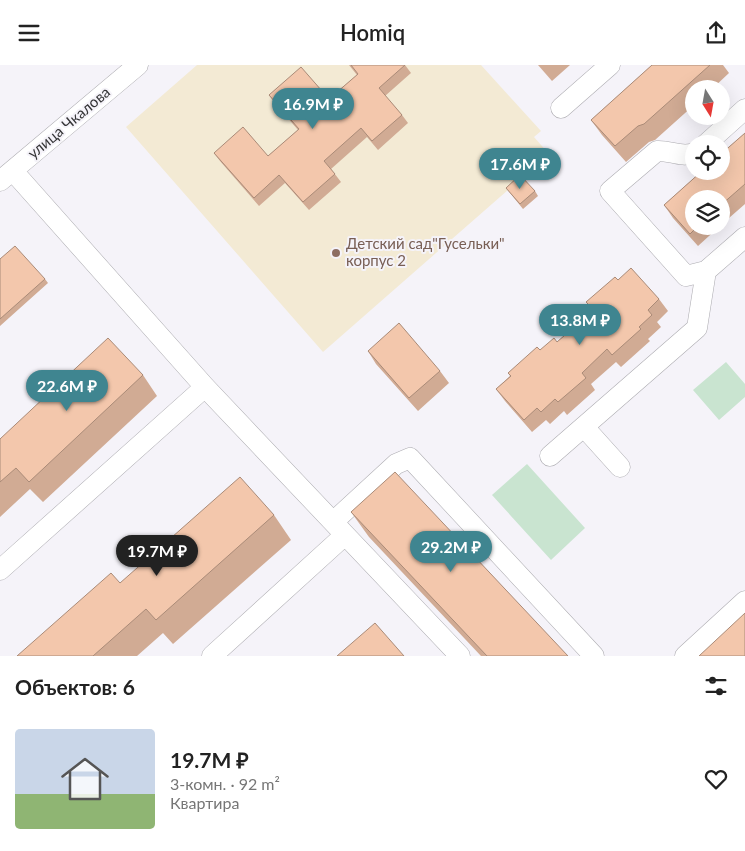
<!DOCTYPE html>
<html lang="ru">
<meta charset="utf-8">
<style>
:root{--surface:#fff;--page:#f6f6f6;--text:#222;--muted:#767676;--accent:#3f8590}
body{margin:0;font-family:Lato,sans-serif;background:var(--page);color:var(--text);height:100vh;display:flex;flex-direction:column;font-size:19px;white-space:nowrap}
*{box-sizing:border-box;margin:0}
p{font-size:16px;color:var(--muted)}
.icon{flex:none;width:28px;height:28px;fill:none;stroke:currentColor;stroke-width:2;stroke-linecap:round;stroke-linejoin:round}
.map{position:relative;height:591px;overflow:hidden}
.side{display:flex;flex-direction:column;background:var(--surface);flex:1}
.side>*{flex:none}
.needle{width:32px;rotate:169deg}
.controls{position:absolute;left:685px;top:15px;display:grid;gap:10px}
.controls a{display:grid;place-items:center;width:45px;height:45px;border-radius:50%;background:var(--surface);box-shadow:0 5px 20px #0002;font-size:25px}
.price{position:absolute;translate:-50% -42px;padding:0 11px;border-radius:18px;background:var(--accent);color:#fff;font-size:16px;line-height:32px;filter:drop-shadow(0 1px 2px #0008)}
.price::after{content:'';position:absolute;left:50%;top:30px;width:15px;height:11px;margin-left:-8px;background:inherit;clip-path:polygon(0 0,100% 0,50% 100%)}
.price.active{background:#222;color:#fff}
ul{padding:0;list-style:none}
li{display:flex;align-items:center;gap:15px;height:125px;padding:0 15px}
li span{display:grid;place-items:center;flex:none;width:140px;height:100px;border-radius:5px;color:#555}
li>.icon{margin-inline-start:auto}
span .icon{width:60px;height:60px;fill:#fffc;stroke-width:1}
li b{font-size:21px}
h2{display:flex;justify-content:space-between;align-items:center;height:60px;padding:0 15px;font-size:21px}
header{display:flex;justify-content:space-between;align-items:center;height:65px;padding:0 15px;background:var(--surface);font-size:22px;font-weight:600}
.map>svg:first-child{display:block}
</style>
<header><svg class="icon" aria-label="menu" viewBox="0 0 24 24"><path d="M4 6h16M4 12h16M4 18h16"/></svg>Homiq<svg class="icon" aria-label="share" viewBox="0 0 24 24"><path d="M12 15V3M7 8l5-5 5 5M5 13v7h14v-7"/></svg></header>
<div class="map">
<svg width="745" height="591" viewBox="0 0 745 591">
<rect width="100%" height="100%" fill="#f5f3f9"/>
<path fill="#f3ead4" d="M197,0H481L541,66L534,72L549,89L323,287L126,62Z"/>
<path fill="#c9e4d0" d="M726,297L745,319V332L719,355L693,325Z
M527,399L585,463L551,495L492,430Z"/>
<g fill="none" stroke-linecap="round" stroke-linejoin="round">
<g stroke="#adacb1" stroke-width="21">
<path id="minor" d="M561,43L610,0
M706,79L745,44
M694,88C681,93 670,85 657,86L610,126L686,211L706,206
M13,106L205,322L460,591
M0,116L138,0
M584,362L620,402
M550,391L697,263L706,206L745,172
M333,457L396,399L410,393L594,591
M0,505L205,322
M212,591L345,470
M685,591L745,536"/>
</g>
<use href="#minor" stroke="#fff" stroke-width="20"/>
</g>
<path fill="#d1ab94" d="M349,0H405L411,8L385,31L402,50L408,58L378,85L367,72L331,104L341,117L309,145L285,118L259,141L220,96L214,88L268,91L298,65L275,38L269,30L329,34L357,10Z
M538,0H570L552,16Z
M652,0H723L729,8L712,24H694V40L655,75L649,77L626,97L602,70L591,55Z
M745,68V139L721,160V134L694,161H720L698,181L673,153L664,140Z
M506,123L535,126L538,131L523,144Z
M0,194L45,214L48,218L0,261Z
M618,215L659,234L668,246L657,257L661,262L648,274L650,276L621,302L616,297L591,319L595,325L567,350L564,346L550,359L546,355L532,367L505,336L496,324L510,311L508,308L540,285L557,277L579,257L577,254L590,242L586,237Z
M368,286L440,306L449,318L418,346L376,299Z
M143,310L157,331L43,437L30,424L0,452V374Z
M351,447L568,591H481L369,472Z
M274,450L291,475L173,579L163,568L137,591H17L120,518Z"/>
<path fill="#f3c7ac" stroke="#aa8b78" d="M351,0H405L379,23L402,50L372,76L361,63L324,96L335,109L303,137L279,110L254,133L214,88L243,62L268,91L299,64L269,30L301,2L329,34L358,9Z
M652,0H710L644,59L638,61L615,81L591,55Z
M745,68V119L721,140V134H694V161H698L690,169L664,140L702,106H721V89Z
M520,110L535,126L520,139L506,123Z
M15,181L45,214L0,254V194Z
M631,203L659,234L648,245L652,250L639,262L641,264L612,290L607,284L582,308L586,313L558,337L555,334L541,347L537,343L524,355L496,324L511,311L508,308L537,282L540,285L554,273L557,277L580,257L577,254L591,242L586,237L615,212L618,215Z
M399,258L440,306L409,333L368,286Z
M108,273L143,310L29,417L16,403L0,417V374Z
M395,407L568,591H487L351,447Z
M240,412L274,450L156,555L146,544L93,591H17L111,508L120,518Z
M745,548V591H699Z
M375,558L404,591H337Z"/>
<circle fill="#8d6e63" stroke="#f5f3f9" stroke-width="2" cx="336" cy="188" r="5"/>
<g text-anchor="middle" stroke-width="4" stroke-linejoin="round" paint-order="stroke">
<g font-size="15" fill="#343436" stroke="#f5f3f9">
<text transform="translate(69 58) rotate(-40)" y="5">улица Чкалова</text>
</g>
<g font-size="15" fill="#785e54" stroke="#f5f3f9" text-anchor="start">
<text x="346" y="184">Детский сад"Гусельки"<tspan x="346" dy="17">корпус 2</tspan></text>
</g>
</g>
</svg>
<div class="controls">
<a><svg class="needle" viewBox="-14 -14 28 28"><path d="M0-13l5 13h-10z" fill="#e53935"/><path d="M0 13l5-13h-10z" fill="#767676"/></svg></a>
<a><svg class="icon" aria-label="locate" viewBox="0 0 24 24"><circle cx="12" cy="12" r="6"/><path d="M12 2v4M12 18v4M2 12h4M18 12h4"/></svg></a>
<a><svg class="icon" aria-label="layers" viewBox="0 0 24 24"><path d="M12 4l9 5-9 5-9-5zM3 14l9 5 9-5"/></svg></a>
</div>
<b class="price" style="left:313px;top:65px">16.9M ₽</b>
<b class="price" style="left:520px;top:125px">17.6M ₽</b>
<b class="price" style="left:580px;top:281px">13.8M ₽</b>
<b class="price" style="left:67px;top:347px">22.6M ₽</b>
<b class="price" style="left:451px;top:508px">29.2M ₽</b>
<b class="price active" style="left:157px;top:512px">19.7M ₽</b>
</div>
<section class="side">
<h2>Объектов: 6<svg class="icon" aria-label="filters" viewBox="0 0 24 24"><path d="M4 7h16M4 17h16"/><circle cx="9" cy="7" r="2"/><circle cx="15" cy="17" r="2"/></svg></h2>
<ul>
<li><span style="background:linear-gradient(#c9d6e8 65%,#8fb573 0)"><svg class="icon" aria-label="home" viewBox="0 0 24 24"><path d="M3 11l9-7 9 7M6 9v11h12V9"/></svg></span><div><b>19.7M ₽</b><p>3-комн. · 92 m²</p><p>Квартира</p></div><svg class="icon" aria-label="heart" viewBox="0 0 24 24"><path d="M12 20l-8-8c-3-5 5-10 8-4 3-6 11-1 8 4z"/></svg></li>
</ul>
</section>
